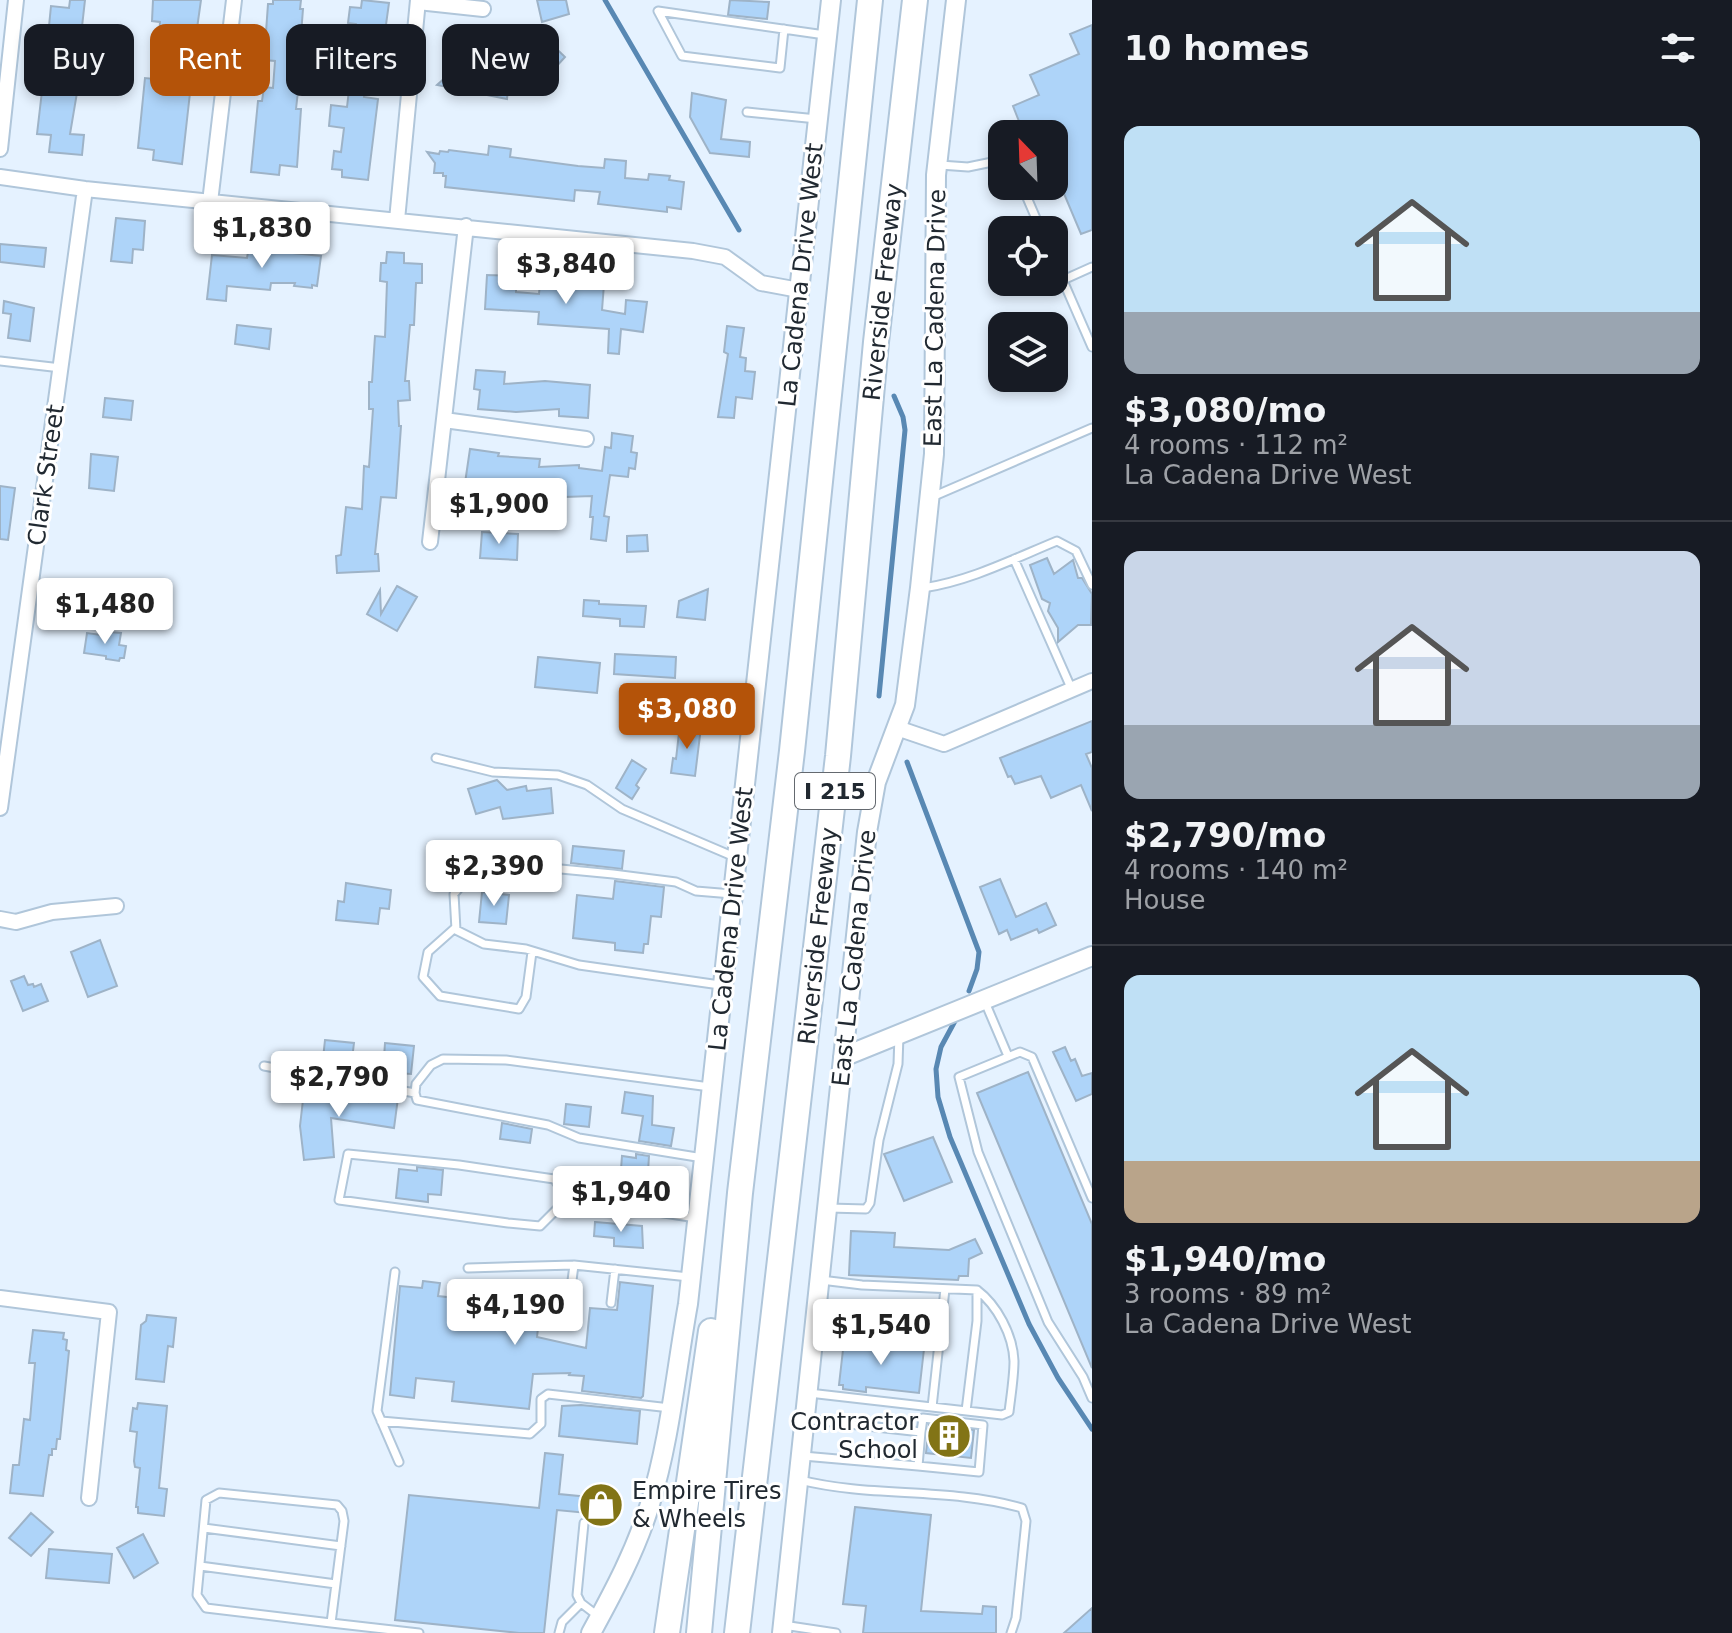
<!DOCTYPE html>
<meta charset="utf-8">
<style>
:root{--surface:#171b24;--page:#20242c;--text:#f1f3f6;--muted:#9ea1a6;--line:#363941;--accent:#b45309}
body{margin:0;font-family:"DejaVu Sans",sans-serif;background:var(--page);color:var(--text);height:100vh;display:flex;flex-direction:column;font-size:30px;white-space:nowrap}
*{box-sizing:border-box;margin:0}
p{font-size:26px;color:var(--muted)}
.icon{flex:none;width:44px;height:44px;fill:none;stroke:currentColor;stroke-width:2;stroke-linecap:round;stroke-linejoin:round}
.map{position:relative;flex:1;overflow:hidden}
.drawer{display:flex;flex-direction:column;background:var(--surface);width:640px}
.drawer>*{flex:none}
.guide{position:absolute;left:24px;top:24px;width:760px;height:72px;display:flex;gap:16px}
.needle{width:52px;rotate:337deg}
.buttons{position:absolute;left:988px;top:120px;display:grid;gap:16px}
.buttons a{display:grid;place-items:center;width:80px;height:80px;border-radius:16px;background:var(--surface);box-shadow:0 4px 12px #0003;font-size:40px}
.price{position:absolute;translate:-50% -68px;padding:0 18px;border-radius:8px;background:#fff;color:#222;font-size:26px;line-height:52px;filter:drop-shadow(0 2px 4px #0008)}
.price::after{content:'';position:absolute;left:50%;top:48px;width:24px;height:18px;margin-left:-12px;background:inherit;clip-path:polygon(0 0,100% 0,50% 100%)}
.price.current{background:var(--accent);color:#fff}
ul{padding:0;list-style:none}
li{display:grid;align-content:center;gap:16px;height:424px;padding:0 32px}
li+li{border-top:2px solid var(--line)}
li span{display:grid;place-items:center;height:248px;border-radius:16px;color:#555}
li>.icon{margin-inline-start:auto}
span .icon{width:144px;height:144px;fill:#fffc;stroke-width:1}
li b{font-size:34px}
h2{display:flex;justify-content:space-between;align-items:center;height:96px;padding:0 32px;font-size:34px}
.chip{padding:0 28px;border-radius:16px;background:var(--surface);box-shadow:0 4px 12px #0003;font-size:28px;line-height:72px}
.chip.current{background:var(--accent);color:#fff}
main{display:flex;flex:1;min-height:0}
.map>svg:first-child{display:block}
</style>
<main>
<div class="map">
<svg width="1092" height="1633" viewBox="0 0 1092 1633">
<rect width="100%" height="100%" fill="#e5f2ff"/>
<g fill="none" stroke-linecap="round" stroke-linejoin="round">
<path stroke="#5888b3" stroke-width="5" d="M605,0L739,230
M879,696L905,430L903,417L894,396
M907,762L979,952L977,969L969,991
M955,1021L941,1047L936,1069L938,1097L950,1137L1029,1324L1058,1378L1092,1429"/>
</g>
<path fill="#aed4f9" stroke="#9eb3c7" stroke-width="2" d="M70,0H85L78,62L82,63L70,134L84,135L82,155L49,152L51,135L37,134L42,91L60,93L64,58L46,56L51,6L69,8Z
M153,0H201L193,57L183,56L180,83L191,84L182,164L153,160L154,150L138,148L145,78L154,79L158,55L160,22L152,21Z
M273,0H301L300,9H303L300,47H302L296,91H298L296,109H301L297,167L280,165L279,175L251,172L258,101H262L264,87L273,88L275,61L264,60L268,4H273Z
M362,0L389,3L380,68L370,67L369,71H367L364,97L378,99L368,180L342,177V170L332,169L334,151L341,152L344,128L329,126L331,105L347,107L350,81L346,80L344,65L346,48L353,49L356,24L348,23L350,7L361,8Z
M537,0H566L569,14L542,22Z
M730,0L769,2L767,19L728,15Z
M1092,25V230L1081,234L1054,170V134H1024L1013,106L1039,95L1030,75L1079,54L1070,34Z
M539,32L565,57L554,69L527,44Z
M460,55L479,56L478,60L518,62L515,89H508L507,99L437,85L447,76L448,66L459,65Z
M692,93L726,100L721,139L750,142L749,157L710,153L690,117Z
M489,146L511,149L510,157L578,166L604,168L605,159L626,161L625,178L648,180L649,174L670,176L669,180L684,182L681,209L667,207V212L598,204L600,192L575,190L574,201L445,187L446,176H443V173H434L435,163L427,152L439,154L440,151L448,152L449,150L488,155Z
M116,218L145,221L143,250L133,249L132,263L111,261Z
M250,241L275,242L274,251L321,256L317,286L312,285V288L294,286L295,283H271L270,290L227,286L226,301L207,299L212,255L247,258Z
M0,244L46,248L44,267L0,262Z
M387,252L404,253V263L422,264V283H416L414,325H410L405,381H409L410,400L398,401L399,426H401L396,498L381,497L375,554H378L379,571L337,573L336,556L341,555L346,507L362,509L364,466L369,467L373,409H369V382H372L375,336L385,337L387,282L380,281L381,263H386Z
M541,274L560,276L559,281L604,284L602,310L625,314L626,300L647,302L643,332L621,329L619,354L608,353L609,329L538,324L539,312L485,309L487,275L516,276V292L539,294Z
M4,301L34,308L30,341L8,338L11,314L3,313Z
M237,325L271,329L269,349L235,344Z
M727,326L744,328L740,357L746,358L745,371L755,372L752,399L736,397L734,418L718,417L728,354L724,352Z
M476,370L505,372L504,384L545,381L590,385L588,418L559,416V409L516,412L478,409L480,390L474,389Z
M105,398L133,401L131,420L103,417Z
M612,433L633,436L631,452L637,453L635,469L629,468L628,477L610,475L604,516L609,517L606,541L591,539L593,517H590L592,496L536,498V502L518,500L519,496L507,495V489L465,483L470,449L499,453L498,456L540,459L539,467L579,465V468L602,471L605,447L611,448Z
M91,454L118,457L114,491L89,488Z
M0,486L15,488L8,540L0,539Z
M482,532L518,534L517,560L480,558Z
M647,535L648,551L627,552V536Z
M1047,558L1054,574L1073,560L1078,578H1082L1092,594L1091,625H1078L1058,642V628L1048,611L1050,603L1042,599L1030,565Z
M397,586L417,597L397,631L367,614L380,590L381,614Z
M708,589L705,620L677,617L679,601Z
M584,600L599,601V604L646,606L644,627L620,626V619L583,616Z
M109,632L121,633L119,645L126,646L124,658H120L119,661L106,659V656L84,653L87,633L109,636Z
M615,654L676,657L675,678L614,674Z
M538,657L600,663L597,693L535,687Z
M1092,721V752L1086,754L1092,768V811L1081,785L1051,798L1041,776L1015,784L1011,776L1008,777L1000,758Z
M680,724L701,727L695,776L671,773L673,758L676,759Z
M632,760L646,769L636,785L639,788L632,799L616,788Z
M497,780L507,790L526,786L527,791L551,788L553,813L503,819L500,807L476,814L468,789Z
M573,846L624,851L622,869L571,863Z
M1000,879L1016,917L1046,903L1056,925L1039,933L1037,929L1011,940L1007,930L999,934L980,887Z
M615,881L664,887L661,917L651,916L648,944H644L643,953L615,950V943L573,938L577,895L613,899Z
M346,883L391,890L389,909L380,908L378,924L336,920L338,901L344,902Z
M482,892L509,895L506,924L479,922Z
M100,940L117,986L88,997L71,952Z
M24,976L28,985L33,984L34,987L41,984L48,1001L23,1011L11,981Z
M325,1040L354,1043L351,1067L335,1065L334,1070L322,1068Z
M385,1043L414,1046L411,1074L383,1072Z
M1065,1047L1071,1061L1075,1059L1082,1076L1092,1073V1094L1076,1101L1053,1052Z
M1028,1072L1092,1224V1368L977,1093Z
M304,1091L332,1094L368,1102V1097L380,1099V1096L398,1098L394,1128L331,1118L334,1157L304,1160L300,1126Z
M625,1092L653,1096L652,1125L674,1128L671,1146L639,1141L643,1116L622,1113Z
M566,1104L591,1107L589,1127L564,1124Z
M502,1123L532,1129L530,1143L500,1139Z
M933,1137L952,1182L904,1201L884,1154Z
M636,1154L649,1156L648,1172L621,1169L622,1156L636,1158Z
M417,1167L443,1170L441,1195L428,1194V1202L396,1198L399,1169L417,1171Z
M595,1222L642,1226L643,1248L614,1246V1238L594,1236Z
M851,1231L895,1233L894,1247L949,1250L975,1239L982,1253L969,1259L968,1276H959L958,1280L849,1275Z
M423,1281L440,1283L438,1296L528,1306V1309L540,1311L537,1337L586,1348L590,1308L617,1310L620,1282L653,1286L643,1396L641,1398L582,1391L584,1376L569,1375L570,1373L533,1374L529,1409L452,1401L454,1382L416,1378L414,1398L390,1395L400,1286L422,1288Z
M147,1315L176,1318L173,1347L168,1346L164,1382L136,1379L141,1325L146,1321Z
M33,1330L64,1333L63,1339L67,1340L66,1350L69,1351L60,1439H57L56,1449H52V1455H49L43,1496L10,1493L13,1465H19L24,1419L30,1420L35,1363H29Z
M844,1341L924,1349L919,1393L866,1387V1392L843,1389V1385H839Z
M138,1403L167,1406L159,1488L167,1489L164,1516L138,1513V1507H136L140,1468L135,1467L134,1461L137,1432L130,1431L133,1408L137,1409Z
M581,1405L640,1411L637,1444L559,1436L562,1406Z
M929,1425L974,1430L971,1458L926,1453Z
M545,1453L563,1455L559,1494L620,1500L618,1516L557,1510L544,1633H519L395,1620L409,1495L539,1508Z
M855,1507L931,1515L921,1611L982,1614L983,1606L996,1607V1633H863L866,1606L843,1604Z
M31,1513L53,1532L31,1556L9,1538Z
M143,1534L158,1563L134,1578L117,1548Z
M49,1549L112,1554L109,1583L46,1578Z
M1092,1608V1633H1064Z"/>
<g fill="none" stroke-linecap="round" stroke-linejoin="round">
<g stroke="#b0c6da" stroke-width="11">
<path id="lane" d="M784,29L780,68L682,56L658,11L825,35
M747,112L817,119
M940,165L968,167L1002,160
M1022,186L1041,230
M1054,260L1092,347
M1063,280L1092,267
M0,361L61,368
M932,497L1092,428
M1014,559L1072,690
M923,588C970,581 1013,559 1057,541L1076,551L1092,585
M436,758L493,772L558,775L587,785L622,809L737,858
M455,928L428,952L423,977L440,996L519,1009L526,997L532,952
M720,985L579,965L526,949L484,944L456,930L454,894L474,870L540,867L613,874L676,882L696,891L732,894
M985,1002L1008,1056
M264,1066L415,1093L417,1100L548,1125L579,1138L703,1158
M415,1093L416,1084L431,1065L443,1059L506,1060L710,1087
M568,1198L540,1226L508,1223L339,1200L348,1154L459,1165L554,1179L568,1198L696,1218
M1092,1198L1032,1057L1020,1052L959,1077L978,1152L1048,1322L1083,1377L1092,1398
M829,1208L866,1209L870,1203L879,1140L898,1064L899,1035
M468,1268L574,1265
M395,1272L377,1411L399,1462
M611,1303L615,1269
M570,1325V1296L574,1265L689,1277
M809,1393L1002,1415L1009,1412C1011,1395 1014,1377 1014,1361C1013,1335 997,1305 977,1290L862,1285L821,1280
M932,1407L945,1289
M966,1411L977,1321V1290
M381,1421L530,1434L541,1424V1399L548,1394L670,1408
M803,1456L918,1466L921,1432L804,1419
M918,1466L979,1472L983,1425L923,1418L921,1432
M800,1480C872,1498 948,1487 1022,1508L1026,1521L1016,1618L1011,1633
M219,1493L337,1505L342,1511L344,1521L331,1623L206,1608L197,1595L206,1500Z
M584,1523L577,1595L581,1603L598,1616
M204,1528L341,1546
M200,1566L336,1584
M331,1623L419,1633
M783,1625L836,1633
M559,1633L562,1622L581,1603"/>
</g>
<g stroke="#b0c6da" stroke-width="18">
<path id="street" d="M418,2L483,9
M0,149L16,0
M0,177L85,189L693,251L725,257L761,283L799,290
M210,202L234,0
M397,220L418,0
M444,420L586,439
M430,542L466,226
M897,728L944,744L1092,681
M0,808L85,189
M0,919L16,922L52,912L116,906
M0,1298L109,1312L89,1498"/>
</g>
<g stroke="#b0c6da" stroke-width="22">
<path id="secondary" d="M843,1057L1092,956
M591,1633C614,1591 636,1550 650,1504C670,1440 676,1370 688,1304L831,0
M782,1633L867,832L876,782L905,705L920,588L934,454L936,175L956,0"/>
</g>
<g stroke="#b0c6da" stroke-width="28">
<path id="highway" d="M667,1633L711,1331
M699,1633L740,1193L792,751L870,0
M737,1633L838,756L876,342L915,0"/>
</g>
<use href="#lane" stroke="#fff" stroke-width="7"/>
<use href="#street" stroke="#fff" stroke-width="14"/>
<use href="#secondary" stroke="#fff" stroke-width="18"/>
<use href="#highway" stroke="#fff" stroke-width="24"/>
</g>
<defs>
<g id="building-disc" transform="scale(2.3)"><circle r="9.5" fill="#827416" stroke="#fff"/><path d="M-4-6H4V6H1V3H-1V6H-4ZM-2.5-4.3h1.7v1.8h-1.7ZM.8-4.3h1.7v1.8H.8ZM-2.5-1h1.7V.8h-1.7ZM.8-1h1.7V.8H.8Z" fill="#fff"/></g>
<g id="shop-disc" transform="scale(2.3)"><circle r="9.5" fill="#827416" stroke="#fff"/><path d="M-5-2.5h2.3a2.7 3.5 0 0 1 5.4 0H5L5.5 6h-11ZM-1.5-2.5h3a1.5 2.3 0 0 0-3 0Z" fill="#fff"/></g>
</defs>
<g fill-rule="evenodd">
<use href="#building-disc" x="949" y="1436"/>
<use href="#shop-disc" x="601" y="1505"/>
</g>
<g text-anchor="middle" stroke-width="6" stroke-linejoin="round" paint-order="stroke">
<rect fill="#fff" stroke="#64696f" stroke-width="2" x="795" y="773" width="80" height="36" rx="6"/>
<g font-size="22" font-weight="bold" fill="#212931">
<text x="835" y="799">I 215</text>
</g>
<g font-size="24" fill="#212931" stroke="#fff">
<text transform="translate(801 275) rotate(-84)" y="8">La Cadena Drive West</text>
<text transform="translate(883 292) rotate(-84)" y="8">Riverside Freeway</text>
<text transform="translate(935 318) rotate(-89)" y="8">East La Cadena Drive</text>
<text transform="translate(46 475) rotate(-82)" y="8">Clark Street</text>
<text transform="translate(731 919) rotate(-84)" y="8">La Cadena Drive West</text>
<text transform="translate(818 936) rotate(-84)" y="8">Riverside Freeway</text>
<text transform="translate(854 958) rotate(-84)" y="8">East La Cadena Drive</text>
</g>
<g font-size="24" fill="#212931" stroke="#fff" text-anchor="end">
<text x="918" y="1430">Contractor<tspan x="918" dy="28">School</tspan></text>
<text x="632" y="1499" text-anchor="start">Empire Tires<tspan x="632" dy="28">&amp; Wheels</tspan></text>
</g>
</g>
</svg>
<div class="buttons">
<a><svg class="needle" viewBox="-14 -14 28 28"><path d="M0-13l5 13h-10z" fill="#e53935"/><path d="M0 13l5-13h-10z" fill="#9ea1a6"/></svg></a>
<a><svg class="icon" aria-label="locate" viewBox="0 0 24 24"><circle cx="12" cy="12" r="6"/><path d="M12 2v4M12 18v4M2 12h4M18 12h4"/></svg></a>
<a><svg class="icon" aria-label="layers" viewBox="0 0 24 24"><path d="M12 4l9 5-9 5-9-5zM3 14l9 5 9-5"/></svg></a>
</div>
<b class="price" style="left:262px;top:270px">$1,830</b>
<b class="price" style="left:566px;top:306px">$3,840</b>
<b class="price" style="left:499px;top:546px">$1,900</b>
<b class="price" style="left:105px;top:646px">$1,480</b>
<b class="price current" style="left:687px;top:751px">$3,080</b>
<b class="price" style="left:494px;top:908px">$2,390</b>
<b class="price" style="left:339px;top:1119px">$2,790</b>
<b class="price" style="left:621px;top:1234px">$1,940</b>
<b class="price" style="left:515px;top:1347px">$4,190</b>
<b class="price" style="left:881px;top:1367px">$1,540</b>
<div class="guide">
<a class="chip">Buy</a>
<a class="chip current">Rent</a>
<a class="chip">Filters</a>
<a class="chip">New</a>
</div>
</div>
<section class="drawer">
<h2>10 homes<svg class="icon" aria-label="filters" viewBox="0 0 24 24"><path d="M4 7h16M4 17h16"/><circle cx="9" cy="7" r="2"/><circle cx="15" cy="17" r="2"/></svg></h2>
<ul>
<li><span style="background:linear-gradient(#bfe0f5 75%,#9aa5b1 0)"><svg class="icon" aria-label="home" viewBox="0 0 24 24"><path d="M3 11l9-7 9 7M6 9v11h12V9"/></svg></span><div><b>$3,080/mo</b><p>4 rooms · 112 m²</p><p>La Cadena Drive West</p></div></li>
<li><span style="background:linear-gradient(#c9d6e8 70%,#9aa5b1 0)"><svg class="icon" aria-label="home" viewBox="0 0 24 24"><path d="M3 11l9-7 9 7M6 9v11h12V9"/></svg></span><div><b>$2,790/mo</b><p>4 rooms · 140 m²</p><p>House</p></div></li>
<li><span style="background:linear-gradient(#bfe0f5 75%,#b9a48a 0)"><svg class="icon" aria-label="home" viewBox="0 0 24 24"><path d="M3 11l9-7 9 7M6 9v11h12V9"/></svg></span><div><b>$1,940/mo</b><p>3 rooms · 89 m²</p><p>La Cadena Drive West</p></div></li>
</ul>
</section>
</main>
